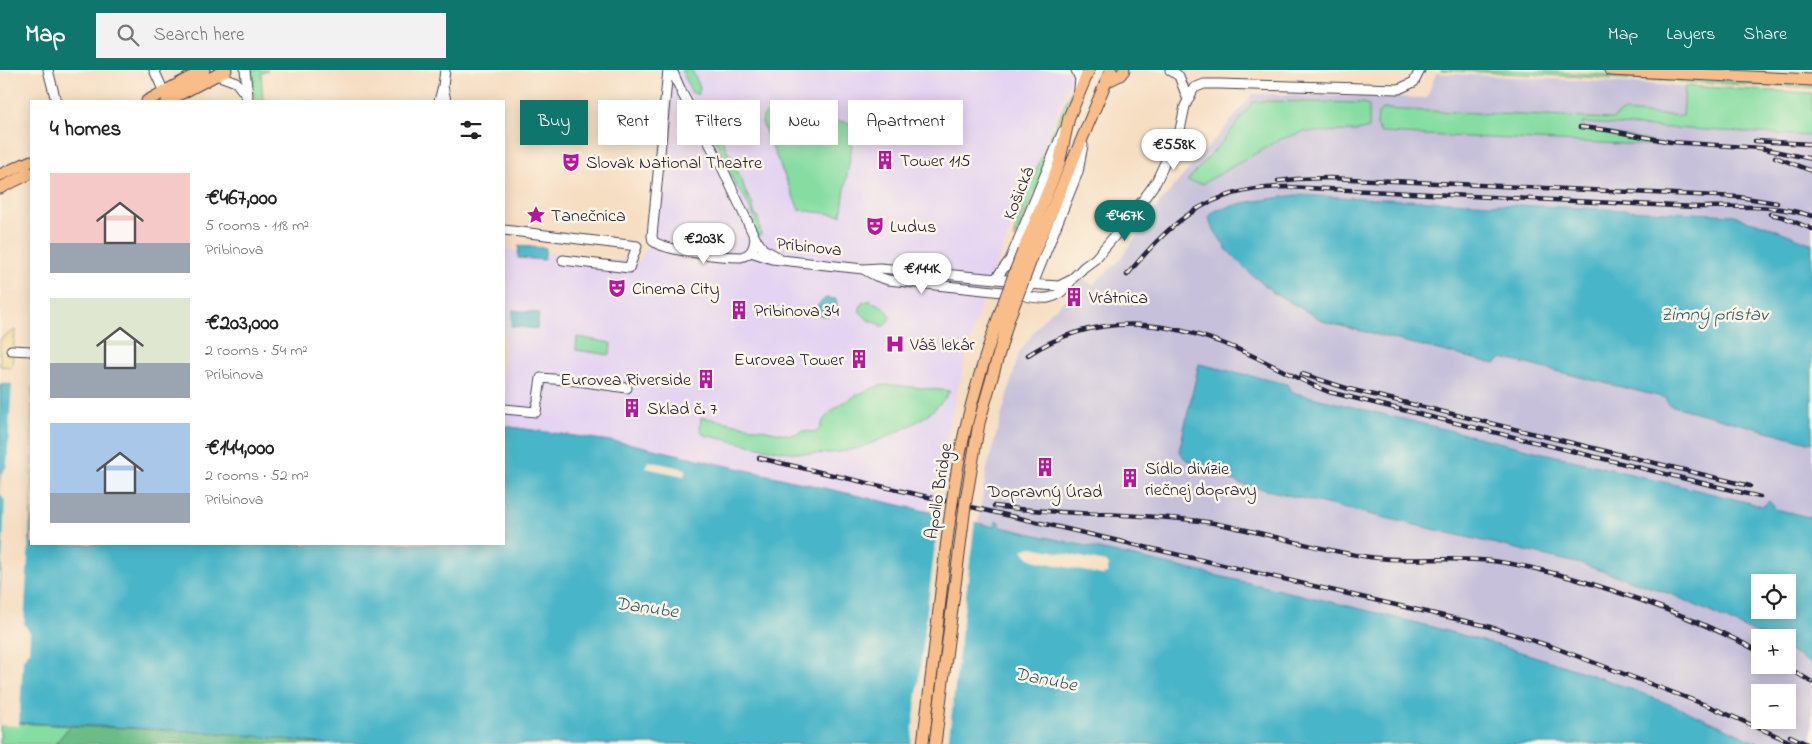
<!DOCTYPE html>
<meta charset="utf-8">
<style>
:root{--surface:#fff;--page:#f2f2f2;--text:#222;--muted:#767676;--accent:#0f766e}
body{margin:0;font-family:"Indie Flower",sans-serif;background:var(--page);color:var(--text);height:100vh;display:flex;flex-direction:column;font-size:19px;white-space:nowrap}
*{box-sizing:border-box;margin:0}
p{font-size:16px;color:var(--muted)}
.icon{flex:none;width:28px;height:28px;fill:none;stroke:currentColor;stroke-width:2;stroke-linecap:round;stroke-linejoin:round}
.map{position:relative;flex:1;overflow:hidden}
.drawer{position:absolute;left:30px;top:30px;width:475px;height:445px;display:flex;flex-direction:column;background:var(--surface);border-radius:0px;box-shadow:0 2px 12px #0003}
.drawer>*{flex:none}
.guide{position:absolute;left:520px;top:30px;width:475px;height:45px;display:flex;gap:10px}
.tools{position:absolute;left:1751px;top:504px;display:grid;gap:10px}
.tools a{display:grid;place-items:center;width:45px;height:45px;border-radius:0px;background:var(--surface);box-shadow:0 2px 12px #0003;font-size:25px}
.price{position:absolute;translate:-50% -42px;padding:0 11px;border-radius:18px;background:#fff;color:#222;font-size:16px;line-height:32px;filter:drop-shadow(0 1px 2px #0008)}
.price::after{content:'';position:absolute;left:50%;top:30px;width:15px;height:11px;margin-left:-8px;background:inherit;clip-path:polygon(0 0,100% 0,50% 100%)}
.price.current{background:var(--accent);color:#fff}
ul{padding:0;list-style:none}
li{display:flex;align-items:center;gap:15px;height:125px;padding:0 20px}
li span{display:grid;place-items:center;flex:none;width:140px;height:100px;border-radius:0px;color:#555}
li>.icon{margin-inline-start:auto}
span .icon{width:60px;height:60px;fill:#fffc;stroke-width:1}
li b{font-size:21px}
h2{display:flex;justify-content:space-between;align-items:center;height:60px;padding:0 20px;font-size:21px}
.pill{padding:0 18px;border-radius:0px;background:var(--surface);box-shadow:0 2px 12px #0003;font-size:18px;line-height:45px}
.pill.current{background:var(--accent);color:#fff}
header{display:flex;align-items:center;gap:30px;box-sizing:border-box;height:70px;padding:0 25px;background:var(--accent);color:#fff}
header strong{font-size:24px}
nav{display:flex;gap:28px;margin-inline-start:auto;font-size:18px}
.search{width:350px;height:45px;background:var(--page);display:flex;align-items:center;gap:12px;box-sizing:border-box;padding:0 18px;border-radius:0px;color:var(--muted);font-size:19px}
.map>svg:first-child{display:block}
</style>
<header>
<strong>Map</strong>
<div class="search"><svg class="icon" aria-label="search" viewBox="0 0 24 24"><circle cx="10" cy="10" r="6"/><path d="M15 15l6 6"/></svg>Search here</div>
<nav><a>Map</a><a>Layers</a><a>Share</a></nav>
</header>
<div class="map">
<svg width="1812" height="674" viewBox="0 0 1812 674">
<rect width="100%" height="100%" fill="#fcf5e5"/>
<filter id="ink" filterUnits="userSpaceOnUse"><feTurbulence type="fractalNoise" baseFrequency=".02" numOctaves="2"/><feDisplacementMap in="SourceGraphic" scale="10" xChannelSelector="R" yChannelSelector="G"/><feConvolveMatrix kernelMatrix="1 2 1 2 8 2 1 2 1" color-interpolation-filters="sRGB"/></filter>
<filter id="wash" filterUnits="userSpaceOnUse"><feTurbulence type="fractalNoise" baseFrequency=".0096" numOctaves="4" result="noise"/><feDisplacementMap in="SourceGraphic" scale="20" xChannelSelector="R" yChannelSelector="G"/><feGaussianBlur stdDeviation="1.12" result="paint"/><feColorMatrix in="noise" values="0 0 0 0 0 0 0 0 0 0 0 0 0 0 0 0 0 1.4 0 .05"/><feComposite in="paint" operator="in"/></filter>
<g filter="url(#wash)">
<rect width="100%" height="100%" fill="#f6dec3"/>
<path fill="#e4d3f2" d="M672,0H1064L1074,3L982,229L957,320L936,419L928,442L632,374L504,356V179L639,192L655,161L661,95H668L672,60L668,32Z"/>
<path fill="#c6c0da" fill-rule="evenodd" d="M1436,3L1812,23V174L1762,154L1744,150L1734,145L1296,125L1243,133L1214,141L1211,155L1227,180L1252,205L1495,294L1502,288L1666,328L1669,335L1812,373V448L1776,439L1769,431L1763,436L1291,322L1287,313L1199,295L1179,381L1581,494L1671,524L1728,549L1764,567L1760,568V595H1788V580L1812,594V674H1759L1660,629L1548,590L1392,546L1001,457L1000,452H996V458L978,453L987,398L1019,283L1043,249L1063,232L1083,209L1092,215L1117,193L1161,131L1226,57L1253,24L1427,28ZM1760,622H1788V650H1760Z"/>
<path fill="#85dda2" stroke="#54806e" d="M251,0H268L261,3L263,30L277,31H256L252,16Z
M682,0H692L700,17L698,25L691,22Z
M1440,0H1510L1812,15V18Z
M1076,9L1074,19L1040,109L1015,169L1014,164L1027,120Z
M1685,16L1812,23V66L1582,53L1585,60L1637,68L1668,76L1381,63L1377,56L1378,43L1384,39L1612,49L1622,42L1683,46Z
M1266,31L1363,33L1369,35V58L1357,61L1303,62L1281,69L1202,114L1187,111L1224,70L1253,32Z
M767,43L846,52L855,55L841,145L799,140L762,53L763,46Z
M715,53L729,84L734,88V97L742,110L745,121L752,133L755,145L758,147L761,165L758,167L751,153L756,151L743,125L736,116L709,56Z
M871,230V232C880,234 889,239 890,248L884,256H880V254L868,250L859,241L862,233Z
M577,267L611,273L610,285L576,280Z
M893,315L950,321C938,340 917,353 897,362C884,368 871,374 858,378C808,393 753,375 704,365L700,359L701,347L791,365L804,361L815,362L820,359C821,342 858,323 874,318C880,315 887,315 893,315Z
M0,652L70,656L55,674H0Z"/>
<path fill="#6cbc88" stroke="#476f62" d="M70,656C156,659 242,663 327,674H55Z"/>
<path fill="#eeda9e" stroke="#887e6c" d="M15,260L12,297L0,296V269Z"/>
<path fill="#4ab5c8" stroke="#366c82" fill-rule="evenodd" d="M1296,125L1735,145L1744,150L1762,154L1812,174V373L1669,335L1666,328L1502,288L1495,294L1325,252L1274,223L1252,205L1227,180L1211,155L1209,147L1214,141L1243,133Z
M519,176L546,178L544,190L518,188Z
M826,228L836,229L837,236L828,246L819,245C813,238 820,232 826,228Z
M513,240L539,243L537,259L511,256Z
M1199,294L1287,314L1291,322L1763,436L1769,431L1776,439L1812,448V594L1788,580V568L1764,567L1671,524L1581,494L1241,414L1185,389L1179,381ZM1760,512H1788V540H1760Z
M0,314L31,316V474H504V356L632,374L995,457L996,451L1000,452L1001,457C1095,478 1189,499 1284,521C1446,558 1609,600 1759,674H327C219,660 109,657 0,652Z"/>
<path fill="#f6dec3" d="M12,312L31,313V432L24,554L30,563L29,581L23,589L19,656L0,655V531L5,431L0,423V419L1,405L7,396Z
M648,391L686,399L684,406L646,398Z
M939,442L975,450L948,674H911Z
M1032,477L1105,492L1109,495L1107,504L1102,505L1034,490L1030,488L1022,480Z"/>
</g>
<g filter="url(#ink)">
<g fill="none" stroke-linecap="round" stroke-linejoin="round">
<g stroke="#423e4f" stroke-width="11">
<path id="minor" d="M48,0L56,31
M154,0L164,22
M245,0L248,25
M668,0L652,166L653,171C665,181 724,187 741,187C752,184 754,178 755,168
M672,0L682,23L720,93L755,168L763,179L778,187
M1076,0L1080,9L1079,19
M1170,0L1179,6L1188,30
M217,5L236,12L248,28
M443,16L446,31
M439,31L443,16L445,0
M504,160L637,176L629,198L563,190
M751,182L772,189L863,199L880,198L1007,210
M863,199L876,206L888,210L1003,222
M996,208L1010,190L1063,61
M1028,214L1059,216L1071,210L1084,197L1095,189L1129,149L1156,112L1180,60L1185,36L1194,18L1204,14H1219L1399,19L1414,12L1420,0
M1021,225L1033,214L1078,102L1083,75
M1021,225C1043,230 1057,232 1071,211
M11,280L31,281
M538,329L541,308L578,311L627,318
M504,339L536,342L537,334"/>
</g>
<g stroke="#423e4f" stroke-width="13">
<path id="major" d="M1610,0L1812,10
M1106,12L1120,5L1124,0
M147,31L204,0
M167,31L226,0
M0,105L31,91
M0,118L31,103
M1023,181L1059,94L1069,47L1089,0
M1033,185L1111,0
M923,674L932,601"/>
</g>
<use href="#minor" stroke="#fff" stroke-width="9"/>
<use href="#major" stroke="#f9bd89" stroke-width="11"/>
<g stroke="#22223b" stroke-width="4.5">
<path id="rail" d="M1580,57L1607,60L1671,72L1760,78L1812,89
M1755,71L1812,74
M1775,87L1812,101
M1278,111L1297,109L1329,108L1739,127L1777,133
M1770,144L1783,147L1812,159
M1127,205C1173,149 1210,117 1287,117L1696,137C1735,137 1775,134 1812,146
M1028,285C1101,238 1178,251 1253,286C1279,298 1303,312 1329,322L1760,427
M1302,304L1349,319L1750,416
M759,388L1487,556L1553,577L1711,637L1795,674
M994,436C1065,446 1137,442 1207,452C1262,461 1315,480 1369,487C1410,493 1451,486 1492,491C1526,495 1559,504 1592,514C1650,532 1706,553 1760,582
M1783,595L1812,612
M1790,666L1807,674"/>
</g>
<use href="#rail" stroke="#fcf5e5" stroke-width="2.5" stroke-dasharray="8" stroke-linecap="butt"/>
<g stroke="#423e4f" stroke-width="13" stroke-linecap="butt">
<path id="major-bridge" d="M932,601C941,527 947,452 961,379C975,311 998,246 1023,181
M935,674L965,436L979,353L1009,248L1033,185"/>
</g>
<use href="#major-bridge" stroke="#f9bd89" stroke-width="11"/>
</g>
</g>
<defs>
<g id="building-bare" transform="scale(1.5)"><path d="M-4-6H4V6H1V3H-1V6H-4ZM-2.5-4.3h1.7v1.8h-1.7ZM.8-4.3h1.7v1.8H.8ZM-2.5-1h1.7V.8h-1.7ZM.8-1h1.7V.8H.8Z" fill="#b5179e" stroke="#fcf5e5" stroke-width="2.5" paint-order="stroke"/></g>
<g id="theatre-bare" transform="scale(1.5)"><path d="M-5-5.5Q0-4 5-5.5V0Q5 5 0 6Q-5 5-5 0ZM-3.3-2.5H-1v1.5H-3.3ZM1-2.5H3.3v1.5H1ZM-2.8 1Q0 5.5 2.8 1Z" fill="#b5179e" stroke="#fcf5e5" stroke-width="2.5" paint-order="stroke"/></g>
<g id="sight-bare" transform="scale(1.5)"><path d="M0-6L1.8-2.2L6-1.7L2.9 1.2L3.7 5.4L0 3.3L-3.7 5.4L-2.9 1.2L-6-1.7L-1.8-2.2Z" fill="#b5179e" stroke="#fcf5e5" stroke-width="2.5" paint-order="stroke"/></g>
<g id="hospital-bare" transform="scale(1.5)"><path d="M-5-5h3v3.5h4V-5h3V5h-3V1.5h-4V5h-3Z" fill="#b5179e" stroke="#fcf5e5" stroke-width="2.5" paint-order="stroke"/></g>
</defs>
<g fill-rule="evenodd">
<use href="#building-bare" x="885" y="90"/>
<use href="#theatre-bare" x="571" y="92"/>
<use href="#sight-bare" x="536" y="145"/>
<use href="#theatre-bare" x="875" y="156"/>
<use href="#theatre-bare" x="617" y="218"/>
<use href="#building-bare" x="1074" y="227"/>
<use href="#building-bare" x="739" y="240"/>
<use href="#hospital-bare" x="895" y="274"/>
<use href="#building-bare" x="859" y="289"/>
<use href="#building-bare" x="706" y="309"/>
<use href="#building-bare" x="632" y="338"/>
<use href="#building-bare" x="1045" y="397"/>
<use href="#building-bare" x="1130" y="408"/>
</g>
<g text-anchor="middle" stroke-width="5" stroke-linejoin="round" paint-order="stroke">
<g font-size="18" fill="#22223b" stroke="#fcf5e5" text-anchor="start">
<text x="900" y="96">Tower 115</text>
<text x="586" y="98">Slovak National Theatre</text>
<text x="551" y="151">Tanečnica</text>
<text x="890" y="162">Ludus</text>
<text x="632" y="224">Cinema City</text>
<text x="1089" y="233">Vrátnica</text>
<text x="754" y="246">Pribinova 34</text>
<text x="910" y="280">Váš lekár</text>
<text x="844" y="295" text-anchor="end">Eurovea Tower</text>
<text x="691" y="315" text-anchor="end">Eurovea Riverside</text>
<text x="647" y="344">Sklad č. 7</text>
<text x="1145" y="404">Sídlo divízie<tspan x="1145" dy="21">riečnej dopravy</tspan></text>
<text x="1045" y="427" text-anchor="middle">Dopravný Úrad</text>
</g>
<g font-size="18" fill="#22223b" stroke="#fcf5e5">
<text transform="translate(1018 123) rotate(-68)" y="6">Košická</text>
<text transform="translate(809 176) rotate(6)" y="6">Pribinova</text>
<text transform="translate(938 421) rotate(-81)" y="6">Apollo Bridge</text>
</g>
<g font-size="19" font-style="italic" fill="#325d73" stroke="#fcf5e5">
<text x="1714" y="250">Zimný prístav</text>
<text transform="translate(647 536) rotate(8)" y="7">Danube</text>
<text transform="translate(1046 608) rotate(11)" y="7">Danube</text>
</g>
</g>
</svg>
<div class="tools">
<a><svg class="icon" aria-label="locate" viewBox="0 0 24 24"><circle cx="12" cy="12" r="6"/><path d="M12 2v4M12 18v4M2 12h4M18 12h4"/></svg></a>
<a>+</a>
<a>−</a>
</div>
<b class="price" style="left:1174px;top:101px">€558K</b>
<b class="price current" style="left:1125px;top:172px">€467K</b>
<b class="price" style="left:704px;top:195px">€203K</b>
<b class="price" style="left:922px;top:225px">€144K</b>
<div class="guide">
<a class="pill current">Buy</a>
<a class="pill">Rent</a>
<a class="pill">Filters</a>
<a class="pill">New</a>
<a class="pill">Apartment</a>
</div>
<section class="drawer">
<h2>4 homes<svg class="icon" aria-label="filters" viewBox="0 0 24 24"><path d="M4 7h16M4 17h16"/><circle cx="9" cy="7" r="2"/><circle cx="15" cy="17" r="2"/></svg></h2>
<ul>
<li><span style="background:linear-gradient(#f6c9c9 70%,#9aa5b1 0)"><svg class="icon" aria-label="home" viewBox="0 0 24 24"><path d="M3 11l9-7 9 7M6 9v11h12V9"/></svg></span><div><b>€467,000</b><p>5 rooms · 118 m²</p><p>Pribinova</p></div></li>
<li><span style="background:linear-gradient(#dfe7d0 65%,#9aa5b1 0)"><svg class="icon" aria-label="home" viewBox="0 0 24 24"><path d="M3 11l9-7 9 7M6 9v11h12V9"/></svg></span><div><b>€203,000</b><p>2 rooms · 54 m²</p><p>Pribinova</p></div></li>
<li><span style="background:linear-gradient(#a9c7e8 70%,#9aa5b1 0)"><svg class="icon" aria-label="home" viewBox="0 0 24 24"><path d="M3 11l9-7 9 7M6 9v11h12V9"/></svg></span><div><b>€144,000</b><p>2 rooms · 52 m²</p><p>Pribinova</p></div></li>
</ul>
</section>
</div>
